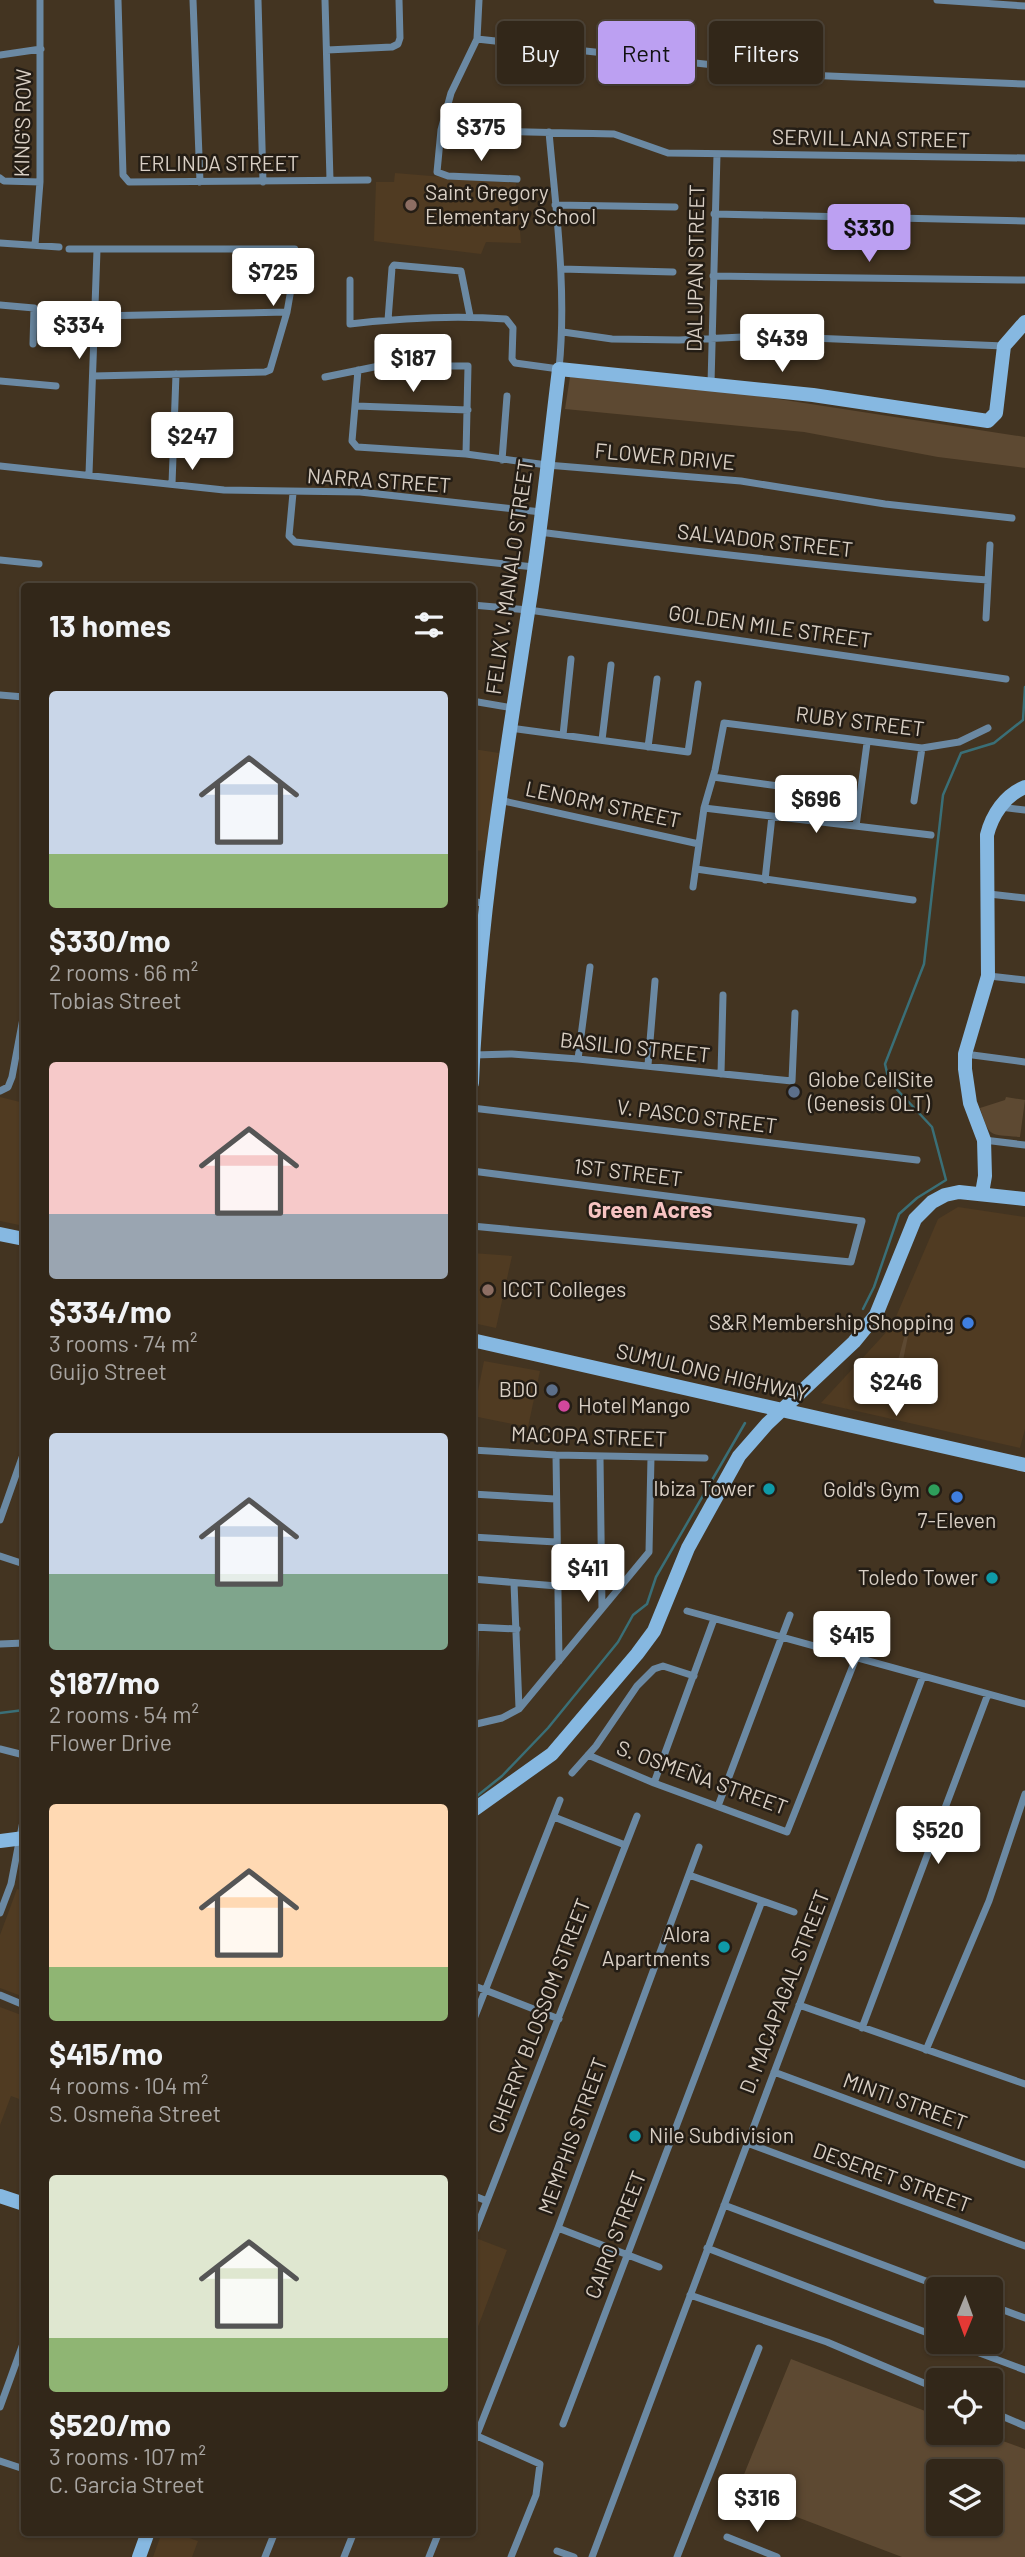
<!DOCTYPE html>
<meta charset="utf-8">
<style>
:root{--surface:#322719;--page:#3d3326;--text:#f1f3f6;--muted:#a8a5a2;--line:#4d4438;--accent:#bca0f2}
body{margin:0;font-family:Barlow,sans-serif;background:var(--page);color:var(--text);height:100vh;display:flex;flex-direction:column;font-size:26px;white-space:nowrap}
*{box-sizing:border-box;margin:0}
p{font-size:23px;color:var(--muted)}
.icon{flex:none;width:38px;height:38px;fill:none;stroke:currentColor;stroke-width:2;stroke-linecap:round;stroke-linejoin:round}
.map{position:relative;flex:1;overflow:hidden}
.details{position:absolute;left:21px;top:583px;width:455px;height:1953px;display:flex;flex-direction:column;background:var(--surface);border-radius:7px;box-shadow:0 2px 5px #0004,0 0 0 2px var(--line)}
.details>*{flex:none}
.hud{position:absolute;left:497px;top:21px;width:422px;height:63px;display:flex;gap:14px}
.needle{width:46px;rotate:181deg}
.tools{position:absolute;left:926px;top:2277px;display:grid;gap:14px}
.tools a{display:grid;place-items:center;width:77px;height:77px;border-radius:7px;background:var(--surface);box-shadow:0 2px 5px #0004,0 0 0 2px var(--line);font-size:35px}
.price{position:absolute;translate:-50% -60px;padding:0 16px;border-radius:7px;background:#fff;color:#222;font-size:23px;line-height:46px;filter:drop-shadow(0 2px 4px #0008)}
.price::after{content:'';position:absolute;left:50%;top:42px;width:21px;height:16px;margin-left:-10px;background:inherit;clip-path:polygon(0 0,100% 0,50% 100%)}
.price.selected{background:var(--accent);color:#111}
ul{padding:0;list-style:none}
li{display:grid;align-content:center;gap:14px;height:371px;padding:0 28px}
li span{display:grid;place-items:center;height:217px;border-radius:7px;color:#555}
li>.icon{margin-inline-start:auto}
span .icon{width:126px;height:126px;fill:#fffc;stroke-width:1}
li b{font-size:30px}
h2{display:flex;justify-content:space-between;align-items:center;height:84px;padding:0 28px;font-size:30px}
.tag{padding:0 24px;border-radius:7px;background:var(--surface);box-shadow:0 2px 5px #0004,0 0 0 2px var(--line);font-size:24px;line-height:63px}
.tag.selected{background:var(--accent);color:#111}
.map>svg:first-child{display:block}
</style>
<div class="map">
<svg width="1025" height="2557" viewBox="0 0 1025 2557">
<rect width="100%" height="100%" fill="#433421"/>
<path fill="#503b22" d="M395,173L516,183L521,243L486,242L481,254L374,241L376,182H394Z
M473,749L499,753L487,850L473,851Z
M0,1097L24,1103V1226L0,1221Z
M958,1207L1025,1217V1429L1020,1448L821,1403L892,1326L938,1219Z
M472,1253L512,1256L496,1328L473,1323Z
M484,1361L540,1371L528,1427L473,1416Z
M17,1889L24,1891V1997L0,1988V1935Z
M0,2007L24,2016V2095L22,2100L11,2096L0,2125Z
M473,2237L507,2250L473,2340L472,2237Z
M162,2532H172L198,2541L192,2557H153Z"/>
<path fill="#5d4932" fill-rule="evenodd" d="M570,377L732,392L1025,437V468L938,457L804,432L565,409Z
M1006,1097L1025,1100L1020,1137C989,1134 990,1139 980,1108L1005,1100Z
M909,1331L896,1395L879,1391L899,1357L905,1334Z
M791,2359L938,2416V2432L981,2433L1025,2449V2557H902L736,2494ZM990,2471V2524H938V2471Z"/>
<g fill="none" stroke-linecap="round" stroke-linejoin="round">
<path stroke="#3a6f77" stroke-width="2.5" d="M863,1309L874,1287L899,1214L917,1198L946,1180L932,1127L889,1081L885,1064L924,964L943,795L961,753L994,743L1023,720L1025,687
M0,1713L24,1710
M472,1800L502,1776L548,1728L618,1642L633,1615L647,1604L656,1577L745,1423"/>
<path stroke="#6b89a3" stroke-width="7" d="M118,0L123,175L129,182L368,180
M193,0L200,182
M258,0L263,182
M325,0L330,180
M479,0L477,39L451,93L441,130L437,172L448,176L517,179
M937,0L1025,6
M477,39L805,75L1025,84
M327,50L392,47L398,44L400,38L399,0
M0,55L41,49
M441,130L614,134L668,153L1025,158
M0,178L4,181L40,182
M555,205L675,207
M714,214L1025,221
M0,243L59,247
M35,245L40,182V0
M69,249H295L297,255L287,312L270,370L265,372L93,376
M561,269L673,272
M713,276L1025,280
M350,280V324C402,318 454,315 506,319L513,328L512,359L515,363L559,369C567,290 556,211 549,132
M0,305L34,308L33,344
M95,316L287,312
M388,320L392,268L394,265L461,271L470,316
M563,332L612,339L679,340L764,336L1004,346
M358,370L352,441L357,447L466,454L547,465L741,481L885,504L1012,518
M325,377L379,366H468L466,454
M0,381L56,386
M711,384L717,154
M356,406L468,410
M502,460L507,396
M0,466L224,490L360,492L541,512
M89,474L97,250
M172,484L176,374
M293,493L289,536L295,542L534,567
M539,532C688,551 838,569 988,580
M0,560L39,564
M472,605L529,610L1006,679
M986,618L990,545
M0,695L24,697
M472,701L513,708
M510,728L688,752L698,684
M563,735L571,659
M602,740L611,665
M648,747L657,679
M713,777L808,790
M499,800L699,844
M914,801L922,748
M1000,807L1025,810
M704,808L931,835
M856,826L867,743
M696,869L913,900
M765,880L772,816
M693,887L704,808L715,770L724,723L922,748L959,742L988,728
M989,894L1025,898
M472,901L486,904
M989,976L1025,980
M965,1054L1025,1062
M474,1055L512,1054L578,1059L792,1081L795,1013
M578,1059L590,967
M648,1065L655,981
M721,1074L723,995
M0,1091L8,1087L12,1077L24,1013
M472,1108L917,1160
M984,1140L1025,1145
M472,1171L862,1221L851,1262L472,1226
M472,1450L556,1455L705,1458
M556,1455L559,1661
M600,1457L602,1608
M472,1494L555,1499
M0,1520L24,1452
M472,1537L556,1542
M0,1556L24,1564
M472,1579L557,1586
M514,1583L519,1708
M687,1611L1025,1704
M473,1627L517,1629
M0,1644L24,1643
M472,1725L502,1718L519,1709L649,1552L651,1457
M474,1725L475,1627
M0,1749L24,1755
M588,1755L654,1783L787,1832L856,1658
M572,1773L596,1746L637,1686L654,1669L663,1666L694,1676
M654,1783L714,1619
M718,1806L790,1615
M554,1817L625,1845
M689,1875L794,1912
M0,1913L11,1884L24,1816
M472,1985L559,2019
M0,1995L24,2005
M799,2005L1025,2084
M472,2024L560,1800
M862,2028L988,1694
M926,2050L989,1901L1025,1794
M774,2072L1025,2165
M747,2143L1025,2246
M472,2195L487,2201
M724,2205L947,2289
M558,2228L659,2267
M476,2229L637,1816
M707,2248L938,2337
M690,2295L827,2342L938,2389
M990,2305L1025,2318
M950,2342L1025,2370
M0,2407L24,2341
M990,2411L1025,2426
M563,2424L762,1901
M477,2436L540,2464L536,2495L511,2557
M472,2447L558,2228L699,1847
M0,2461L24,2469
M727,2537L777,2557
M557,2551L574,2557
M265,2557L275,2532
M344,2557L354,2532
M429,2557L439,2532
M592,2557L923,1676
M677,2557L759,2348"/>
<path stroke="#86b8e1" stroke-width="14" d="M472,1083C478,925 504,769 528,612C541,532 549,450 559,369L813,395L988,421L996,413L1004,346L1025,322
M982,1193L985,1176L984,1140L970,1103L965,1069V1054L988,976L987,835C992,815 1005,795 1025,787
M0,1234L24,1239
M472,1340L1025,1465
M472,1811L552,1754L637,1654L654,1631L688,1548L739,1456L767,1424L854,1342L876,1315L915,1219L932,1202L945,1195L959,1192L1025,1199
M0,1841L24,1838
M0,2196L24,2204
M139,2557L148,2532"/>
</g>
<g fill="#8d6e63" stroke="#241d15" stroke-width="2.5">
<circle cx="411" cy="205" r="7"/>
<circle cx="488" cy="1290" r="7"/>
</g>
<g fill="#5c6f8a" stroke="#241d15" stroke-width="2.5">
<circle cx="794" cy="1092" r="7"/>
<circle cx="552" cy="1390" r="7"/>
</g>
<g fill="#3f7fe0" stroke="#241d15" stroke-width="2.5">
<circle cx="968" cy="1323" r="7"/>
<circle cx="957" cy="1497" r="7"/>
</g>
<circle fill="#d1479c" stroke="#241d15" stroke-width="2.5" cx="564" cy="1406" r="7"/>
<g fill="#0f9aa8" stroke="#241d15" stroke-width="2.5">
<circle cx="769" cy="1489" r="7"/>
<circle cx="992" cy="1578" r="7"/>
<circle cx="724" cy="1947" r="7"/>
<circle cx="635" cy="2136" r="7"/>
</g>
<circle fill="#2e9e5b" stroke="#241d15" stroke-width="2.5" cx="934" cy="1490" r="7"/>
<g text-anchor="middle" stroke-width="5" stroke-linejoin="round" paint-order="stroke">
<g font-size="21" fill="#d9cfc4" stroke="#241d15">
<text transform="translate(23 123) rotate(-89)" y="7">KING'S ROW</text>
<text transform="translate(871 139) rotate(1)" y="7">SERVILLANA STREET</text>
<text x="219" y="171">ERLINDA STREET</text>
<text transform="translate(696 268) rotate(-89)" y="7">DALUPAN STREET</text>
<text transform="translate(665 457) rotate(5)" y="7">FLOWER DRIVE</text>
<text transform="translate(379 481) rotate(4)" y="7">NARRA STREET</text>
<text transform="translate(765 541) rotate(6)" y="7">SALVADOR STREET</text>
<text transform="translate(510 577) rotate(-82)" y="7">FELIX V. MANALO STREET</text>
<text transform="translate(770 627) rotate(8)" y="7">GOLDEN MILE STREET</text>
<text transform="translate(860 722) rotate(7)" y="7">RUBY STREET</text>
<text transform="translate(603 805) rotate(12)" y="7">LENORM STREET</text>
<text transform="translate(635 1048) rotate(6)" y="7">BASILIO STREET</text>
<text transform="translate(697 1117) rotate(7)" y="7">V. PASCO STREET</text>
<text transform="translate(628 1173) rotate(7)" y="7">1ST STREET</text>
<text transform="translate(712 1373) rotate(13)" y="7">SUMULONG HIGHWAY</text>
<text transform="translate(589 1437) rotate(2)" y="7">MACOPA STREET</text>
<text transform="translate(702 1778) rotate(20)" y="7">S. OSMEÑA STREET</text>
<text transform="translate(785 1992) rotate(-69)" y="7">D. MACAPAGAL STREET</text>
<text transform="translate(540 2016) rotate(-69)" y="7">CHERRY BLOSSOM STREET</text>
<text transform="translate(905 2102) rotate(20)" y="7">MINTI STREET</text>
<text transform="translate(573 2136) rotate(-70)" y="7">MEMPHIS STREET</text>
<text transform="translate(892 2178) rotate(20)" y="7">DESERET STREET</text>
<text transform="translate(616 2235) rotate(-69)" y="7">CAIRO STREET</text>
</g>
<g font-size="21" fill="#d9cfc4" stroke="#241d15" text-anchor="end">
<text x="425" y="200" text-anchor="start">Saint Gregory<tspan x="425" dy="24">Elementary School</tspan></text>
<text x="808" y="1087" text-anchor="start">Globe CellSite<tspan x="808" dy="24">(Genesis OLT)</tspan></text>
<text x="502" y="1297" text-anchor="start">ICCT Colleges</text>
<text x="954" y="1330">S&amp;R Membership Shopping</text>
<text x="538" y="1397">BDO</text>
<text x="578" y="1413" text-anchor="start">Hotel Mango</text>
<text x="755" y="1496">Ibiza Tower</text>
<text x="920" y="1497">Gold's Gym</text>
<text x="957" y="1528" text-anchor="middle">7-Eleven</text>
<text x="978" y="1585">Toledo Tower</text>
<text x="710" y="1942">Alora<tspan x="710" dy="24">Apartments</tspan></text>
<text x="649" y="2143" text-anchor="start">Nile Subdivision</text>
</g>
<g font-size="23" font-weight="bold" fill="#f7c3c2" stroke="#241d15">
<text x="650" y="1218">Green Acres</text>
</g>
</g>
</svg>
<div class="tools">
<a><svg class="needle" viewBox="-14 -14 28 28"><path d="M0-13l5 13h-10z" fill="#e53935"/><path d="M0 13l5-13h-10z" fill="#a8a5a2"/></svg></a>
<a><svg class="icon" aria-label="locate" viewBox="0 0 24 24"><circle cx="12" cy="12" r="6"/><path d="M12 2v4M12 18v4M2 12h4M18 12h4"/></svg></a>
<a><svg class="icon" aria-label="layers" viewBox="0 0 24 24"><path d="M12 4l9 5-9 5-9-5zM3 14l9 5 9-5"/></svg></a>
</div>
<b class="price" style="left:481px;top:163px">$375</b>
<b class="price selected" style="left:869px;top:264px">$330</b>
<b class="price" style="left:273px;top:308px">$725</b>
<b class="price" style="left:79px;top:361px">$334</b>
<b class="price" style="left:782px;top:374px">$439</b>
<b class="price" style="left:413px;top:394px">$187</b>
<b class="price" style="left:192px;top:472px">$247</b>
<b class="price" style="left:816px;top:835px">$696</b>
<b class="price" style="left:896px;top:1418px">$246</b>
<b class="price" style="left:588px;top:1604px">$411</b>
<b class="price" style="left:852px;top:1671px">$415</b>
<b class="price" style="left:938px;top:1866px">$520</b>
<b class="price" style="left:757px;top:2534px">$316</b>
<div class="hud">
<a class="tag">Buy</a>
<a class="tag selected">Rent</a>
<a class="tag">Filters</a>
</div>
<section class="details">
<h2>13 homes<svg class="icon" aria-label="filters" viewBox="0 0 24 24"><path d="M4 7h16M4 17h16"/><circle cx="9" cy="7" r="2"/><circle cx="15" cy="17" r="2"/></svg></h2>
<ul>
<li><span style="background:linear-gradient(#c9d6e8 75%,#8fb573 0)"><svg class="icon" aria-label="home" viewBox="0 0 24 24"><path d="M3 11l9-7 9 7M6 9v11h12V9"/></svg></span><div><b>$330/mo</b><p>2 rooms · 66 m²</p><p>Tobias Street</p></div></li>
<li><span style="background:linear-gradient(#f6c9c9 70%,#9aa5b1 0)"><svg class="icon" aria-label="home" viewBox="0 0 24 24"><path d="M3 11l9-7 9 7M6 9v11h12V9"/></svg></span><div><b>$334/mo</b><p>3 rooms · 74 m²</p><p>Guijo Street</p></div></li>
<li><span style="background:linear-gradient(#c9d6e8 65%,#7fa58c 0)"><svg class="icon" aria-label="home" viewBox="0 0 24 24"><path d="M3 11l9-7 9 7M6 9v11h12V9"/></svg></span><div><b>$187/mo</b><p>2 rooms · 54 m²</p><p>Flower Drive</p></div></li>
<li><span style="background:linear-gradient(#ffd9b3 75%,#8fb573 0)"><svg class="icon" aria-label="home" viewBox="0 0 24 24"><path d="M3 11l9-7 9 7M6 9v11h12V9"/></svg></span><div><b>$415/mo</b><p>4 rooms · 104 m²</p><p>S. Osmeña Street</p></div></li>
<li><span style="background:linear-gradient(#dfe7d0 75%,#8fb573 0)"><svg class="icon" aria-label="home" viewBox="0 0 24 24"><path d="M3 11l9-7 9 7M6 9v11h12V9"/></svg></span><div><b>$520/mo</b><p>3 rooms · 107 m²</p><p>C. Garcia Street</p></div></li>
</ul>
</section>
</div>
